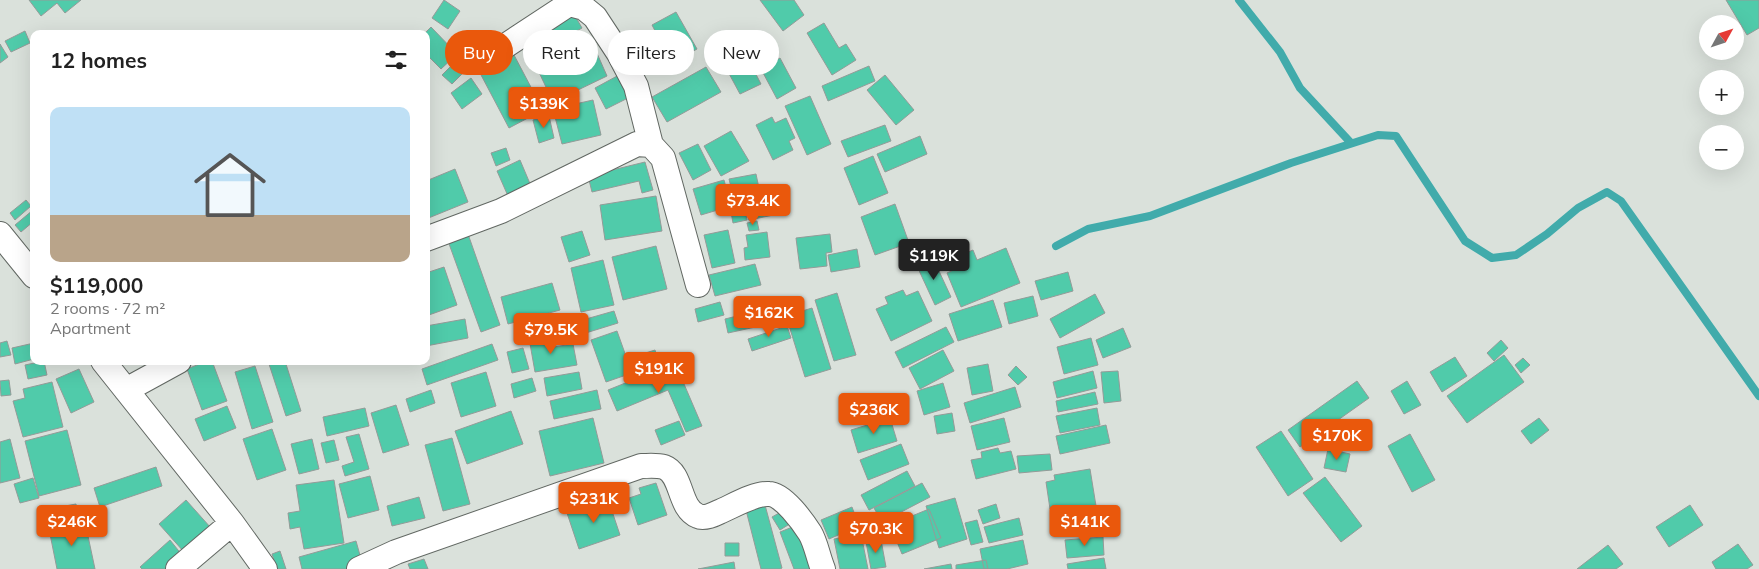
<!DOCTYPE html>
<meta charset="utf-8">
<style>
:root{--surface:#fff;--page:#f6f6f6;--text:#222;--muted:#767676;--line:#e0e0e0;--accent:#ea580c}
body{margin:0;font-family:Mulish,sans-serif;background:var(--page);color:var(--text);height:100vh;display:flex;flex-direction:column;font-size:19px;white-space:nowrap}
*{box-sizing:border-box;margin:0}
p{font-size:16px;color:var(--muted)}
.icon{flex:none;width:28px;height:28px;fill:none;stroke:currentColor;stroke-width:2;stroke-linecap:round;stroke-linejoin:round}
.map{position:relative;flex:1;overflow:hidden}
.sheet{position:absolute;left:30px;top:30px;width:400px;height:335px;display:flex;flex-direction:column;background:var(--surface);border-radius:10px;box-shadow:0 5px 20px #0002}
.sheet>*{flex:none}
.guide{position:absolute;left:445px;top:30px;width:475px;height:45px;display:flex;gap:10px}
.needle{width:32px;rotate:50deg}
.controls{position:absolute;left:1699px;top:15px;display:grid;gap:10px}
.controls a{display:grid;place-items:center;width:45px;height:45px;border-radius:50%;background:var(--surface);box-shadow:0 5px 20px #0002;font-size:25px}
.price{position:absolute;translate:-50% -42px;padding:0 11px;border-radius:5px;background:var(--accent);color:#fff;font-size:16px;line-height:32px;filter:drop-shadow(0 1px 2px #0008)}
.price::after{content:'';position:absolute;left:50%;top:30px;width:15px;height:11px;margin-left:-8px;background:inherit;clip-path:polygon(0 0,100% 0,50% 100%)}
.price.current{background:#222;color:#fff}
ul{padding:0;list-style:none}
li{display:grid;align-content:center;gap:10px;height:265px;padding:0 20px}
li+li{border-top:1px solid var(--line)}
li span{display:grid;place-items:center;height:155px;border-radius:10px;color:#555}
li>.icon{margin-inline-start:auto}
span .icon{width:90px;height:90px;fill:#fffc;stroke-width:1}
li b{font-size:21px}
h2{display:flex;justify-content:space-between;align-items:center;height:60px;padding:0 20px;font-size:21px}
.tag{padding:0 18px;border-radius:22px;background:var(--surface);box-shadow:0 5px 20px #0002;font-size:18px;line-height:45px}
.tag.current{background:var(--accent);color:#fff}
.map>svg:first-child{display:block}
</style>
<div class="map">
<svg width="1759" height="569" viewBox="0 0 1759 569">
<rect width="100%" height="100%" fill="#dae1db"/>
<g fill="none" stroke-linecap="round" stroke-linejoin="round">
<path stroke="#41abab" stroke-width="8" d="M1239,0L1280,52L1300,88L1351,143
M1056,246L1088,229L1150,216L1291,163L1378,135L1396,136L1465,241L1492,258L1516,255L1547,234L1578,208L1607,192L1621,201L1759,396"/>
</g>
<path fill="#50cbaa" stroke="#939b98" d="M29,0H81L65,13L57,3L41,16Z
M444,0L460,11L448,29L432,18Z
M760,0H794L804,15L783,31Z
M1726,0H1759V28L1747,35Z
M676,12L697,49L672,63L652,25Z
M574,14L582,28L552,45L544,31Z
M824,23L839,48L846,44L856,60L832,75L807,33Z
M431,27L457,54L441,69L426,54V34H424Z
M25,31L30,43L11,52L5,41Z
M592,42L607,76L553,102L537,68Z
M0,44L8,57L0,63Z
M463,54L472,64L452,84L442,75Z
M514,55L543,110L509,128L480,73Z
M747,57L761,84L740,94L726,68Z
M780,58L796,88L777,99L761,69Z
M869,66L875,81L828,101L822,86Z
M706,67L721,92L667,122L652,97Z
M619,75L630,97L606,109L595,88Z
M885,75L914,110L896,125L867,90Z
M471,78L482,94L462,109L451,93Z
M810,96L831,144L807,155L785,106Z
M593,100L601,135L562,144L553,109Z
M549,116L554,138L539,143L533,120Z
M772,117L775,123L786,118L795,138L789,141L793,150L773,160L756,125Z
M885,125L891,141L848,157L841,141Z
M731,131L749,161L721,176L704,146Z
M920,136L927,154L885,172L877,154Z
M698,144L711,170L693,180L679,153Z
M506,148L510,160L496,166L491,153Z
M873,156L888,193L859,205L844,168Z
M520,160L531,186L508,196L497,171Z
M645,162L653,190L642,193L639,181L592,192L588,176Z
M455,169L468,202L426,219V181Z
M756,174L760,193L734,199L729,179Z
M724,180L731,206L701,215L693,189Z
M783,187L788,212L749,220L745,204L768,199L766,190Z
M656,196L662,231L605,240L600,205Z
M26,200L31,206L15,220L10,213Z
M895,204L909,243L875,255L861,217Z
M745,209L747,220L733,223L731,212Z
M33,210L34,221L21,232L15,225Z
M757,221L759,230L749,231L747,223Z
M728,230L735,263L712,268L704,235Z
M582,231L590,255L569,262L561,237Z
M767,232L770,257L745,260L744,248L748,247L746,235Z
M468,234L500,325L481,332L448,241Z
M830,234L832,252L826,253L827,266L800,269L796,238Z
M656,246L667,289L623,300L612,257Z
M1006,248L1020,283L961,307L947,273L958,268L954,258L973,250L977,260Z
M857,249L860,267L831,272L828,255Z
M932,256L951,297L935,305L916,264Z
M603,260L614,305L581,312L571,268Z
M755,264L761,285L715,296L709,275Z
M444,267L457,305L426,316V273Z
M1068,272L1073,291L1041,300L1035,281Z
M552,283L560,310L508,324L501,297Z
M903,290L906,296L918,291L932,321L891,341L876,309L888,304L885,297Z
M837,293L856,355L834,361L815,300Z
M1095,294L1105,313L1060,338L1050,319Z
M1033,296L1038,316L1009,324L1004,303Z
M993,300L1002,327L958,341L949,314Z
M720,302L724,315L698,322L695,309Z
M812,308L831,369L805,377L786,316Z
M765,309L769,324L728,333L725,319Z
M614,311L618,323L576,336L572,323Z
M465,319L468,338L426,346V326Z
M787,326L791,338L752,351L748,339Z
M946,327L954,342L903,368L895,352Z
M1123,328L1131,347L1103,358L1096,340Z
M617,331L632,373L606,382L591,340Z
M544,335L547,348L573,344L577,365L535,372L529,338Z
M1091,338L1098,365L1064,374L1057,347Z
M1501,340L1508,348L1494,361L1487,353Z
M7,341L11,355L0,357V343Z
M34,343V359L15,364L12,348Z
M492,344L498,360L427,385L422,369Z
M523,348L529,369L512,373L507,352Z
M655,350L660,365L639,371L636,356Z
M943,350L954,371L920,389L909,368Z
M1504,355L1524,382L1467,423L1447,396Z
M1455,357L1467,376L1442,392L1430,372Z
M1523,358L1530,365L1521,373L1515,365Z
M44,361L47,375L28,379L25,365Z
M207,361H212L227,401L202,410L187,369Z
M268,361H285L301,411L286,416Z
M675,363L702,426L686,432L668,390L617,411L608,390Z
M988,364L993,391L972,395L967,368Z
M255,366L273,422L252,429L235,372Z
M1016,366L1027,377L1018,385L1008,375Z
M79,369L94,402L71,413L56,379Z
M1093,371L1097,388L1057,398L1053,382Z
M1118,371L1121,401L1104,403L1101,372Z
M486,372L496,406L461,417L451,383Z
M579,372L582,389L547,396L544,378Z
M532,378L536,391L514,398L511,384Z
M9,380L11,395L1,396L0,381Z
M1357,381L1369,398L1300,447L1288,430Z
M1407,381L1421,405L1404,414L1391,391Z
M52,382L63,427L23,437L13,401L25,398L23,389Z
M943,383L950,407L924,415L917,391Z
M1015,387L1021,407L970,423L964,403Z
M431,390L435,403L410,412L406,399Z
M597,390L601,409L554,419L550,401Z
M1095,392L1098,404L1058,412L1056,401Z
M396,405L409,445L383,453L371,413Z
M227,406L236,428L204,441L195,419Z
M365,408L369,426L327,436L323,417Z
M1097,408L1100,425L1060,433L1056,416Z
M511,411L523,444L467,464L455,431Z
M952,413L955,431L937,434L934,416Z
M593,418L604,463L550,476L539,431Z
M890,418L897,441L858,453L851,430Z
M1004,418L1010,442L977,450L971,426Z
M1539,418L1549,430L1531,444L1521,431Z
M679,421L685,435L661,445L655,430Z
M1106,425L1110,443L1060,454L1056,436Z
M272,429L286,470L257,480L243,439Z
M67,430L81,485L39,496L25,441Z
M1281,431L1313,479L1288,496L1256,447Z
M359,434L369,469L345,476L342,466L354,462L346,437Z
M1410,434L1435,480L1412,492L1388,446Z
M452,438L470,504L443,511L425,445Z
M10,439L20,478L0,483V442Z
M312,439L319,469L299,474L291,444Z
M334,440L339,460L326,463L321,443Z
M901,444L909,464L868,480L860,460Z
M998,448L1000,453L1011,451L1016,469L976,479L971,460L982,458L981,452Z
M1328,449L1350,454L1346,472L1324,468Z
M1050,454L1052,470L1019,473L1017,456Z
M156,467L162,486L100,507L94,488Z
M1090,469L1097,512L1061,518L1060,507L1050,509L1046,482L1055,480L1054,475Z
M907,471L915,486L869,510L861,495Z
M370,476L379,510L348,518L339,484Z
M1325,477L1362,526L1341,542L1303,493Z
M33,478L39,498L20,503L14,484Z
M334,480L344,543L304,549L300,527L290,529L288,513L300,511L296,485Z
M656,483L667,515L638,525L629,498L641,494L639,488Z
M922,483L930,497L882,522L874,508Z
M419,497L425,518L392,526L387,506Z
M955,498L967,539L939,548L926,506Z
M608,499L620,535L579,549L567,513Z
M186,500L211,528L184,552L159,524Z
M76,504L79,521L52,526L49,509Z
M996,504L1000,518L983,524L978,510Z
M765,505L782,568L780,569H761L746,510Z
M1690,505L1703,525L1669,547L1656,527Z
M852,507L859,526L829,539L821,520Z
M788,508L796,520L780,530L772,517Z
M929,509L941,538L902,554L890,525Z
M1019,518L1023,535L989,543L984,527Z
M1098,518L1100,532L1060,536L1059,522Z
M977,520L983,542L971,545L965,523Z
M1114,520L1115,534L1104,536L1101,522Z
M85,522L95,569H57L49,529Z
M800,524L816,569H794L780,532Z
M861,534L868,569H840L834,539Z
M1103,537L1104,555L1067,558L1065,540Z
M170,540L182,555L166,569H142L140,567Z
M881,540L886,567L871,569L866,542Z
M1023,540L1028,564L1007,569H984L980,549Z
M356,541L363,566L351,569H302L299,557Z
M725,543H739V556H725Z
M1738,544L1753,565L1747,569H1716L1712,562Z
M1608,545L1623,564L1616,569H1577Z
M280,551L286,569H277L272,554Z
M1104,558L1106,569H1068L1067,564Z
M424,559L428,569H410L408,564Z
M986,560L988,569H956V565Z
M734,562L735,569H698Z
M951,564L952,569H924Z"/>
<g fill="none" stroke-linecap="round" stroke-linejoin="round">
<g stroke="#626863" stroke-width="26">
<path id="minor" d="M487,58L569,4L584,8L595,17L618,52L636,86L651,145
M0,234L34,276
M426,239L501,211L637,144L651,145L663,158L698,285
M103,361L232,523L265,569
M126,390L179,361
M178,569L232,523
M359,569L396,552L641,466C648,466 657,465 664,467C683,474 678,508 698,516C704,519 713,515 719,512C733,506 755,493 769,494C783,494 803,522 810,533C816,543 818,557 823,569"/>
</g>
<use href="#minor" stroke="#fff" stroke-width="24"/>
</g>
</svg>
<div class="controls">
<a><svg class="needle" viewBox="-14 -14 28 28"><path d="M0-13l5 13h-10z" fill="#e53935"/><path d="M0 13l5-13h-10z" fill="#767676"/></svg></a>
<a>+</a>
<a>−</a>
</div>
<b class="price" style="left:544px;top:129px">$139K</b>
<b class="price" style="left:753px;top:226px">$73.4K</b>
<b class="price current" style="left:934px;top:281px">$119K</b>
<b class="price" style="left:769px;top:338px">$162K</b>
<b class="price" style="left:551px;top:355px">$79.5K</b>
<b class="price" style="left:659px;top:394px">$191K</b>
<b class="price" style="left:874px;top:435px">$236K</b>
<b class="price" style="left:1337px;top:461px">$170K</b>
<b class="price" style="left:594px;top:524px">$231K</b>
<b class="price" style="left:72px;top:547px">$246K</b>
<b class="price" style="left:1085px;top:547px">$141K</b>
<b class="price" style="left:876px;top:554px">$70.3K</b>
<div class="guide">
<a class="tag current">Buy</a>
<a class="tag">Rent</a>
<a class="tag">Filters</a>
<a class="tag">New</a>
</div>
<section class="sheet">
<h2>12 homes<svg class="icon" aria-label="filters" viewBox="0 0 24 24"><path d="M4 7h16M4 17h16"/><circle cx="9" cy="7" r="2"/><circle cx="15" cy="17" r="2"/></svg></h2>
<ul>
<li><span style="background:linear-gradient(#bfe0f5 70%,#b9a48a 0)"><svg class="icon" aria-label="home" viewBox="0 0 24 24"><path d="M3 11l9-7 9 7M6 9v11h12V9"/></svg></span><div><b>$119,000</b><p>2 rooms · 72 m²</p><p>Apartment</p></div></li>
</ul>
</section>
</div>
